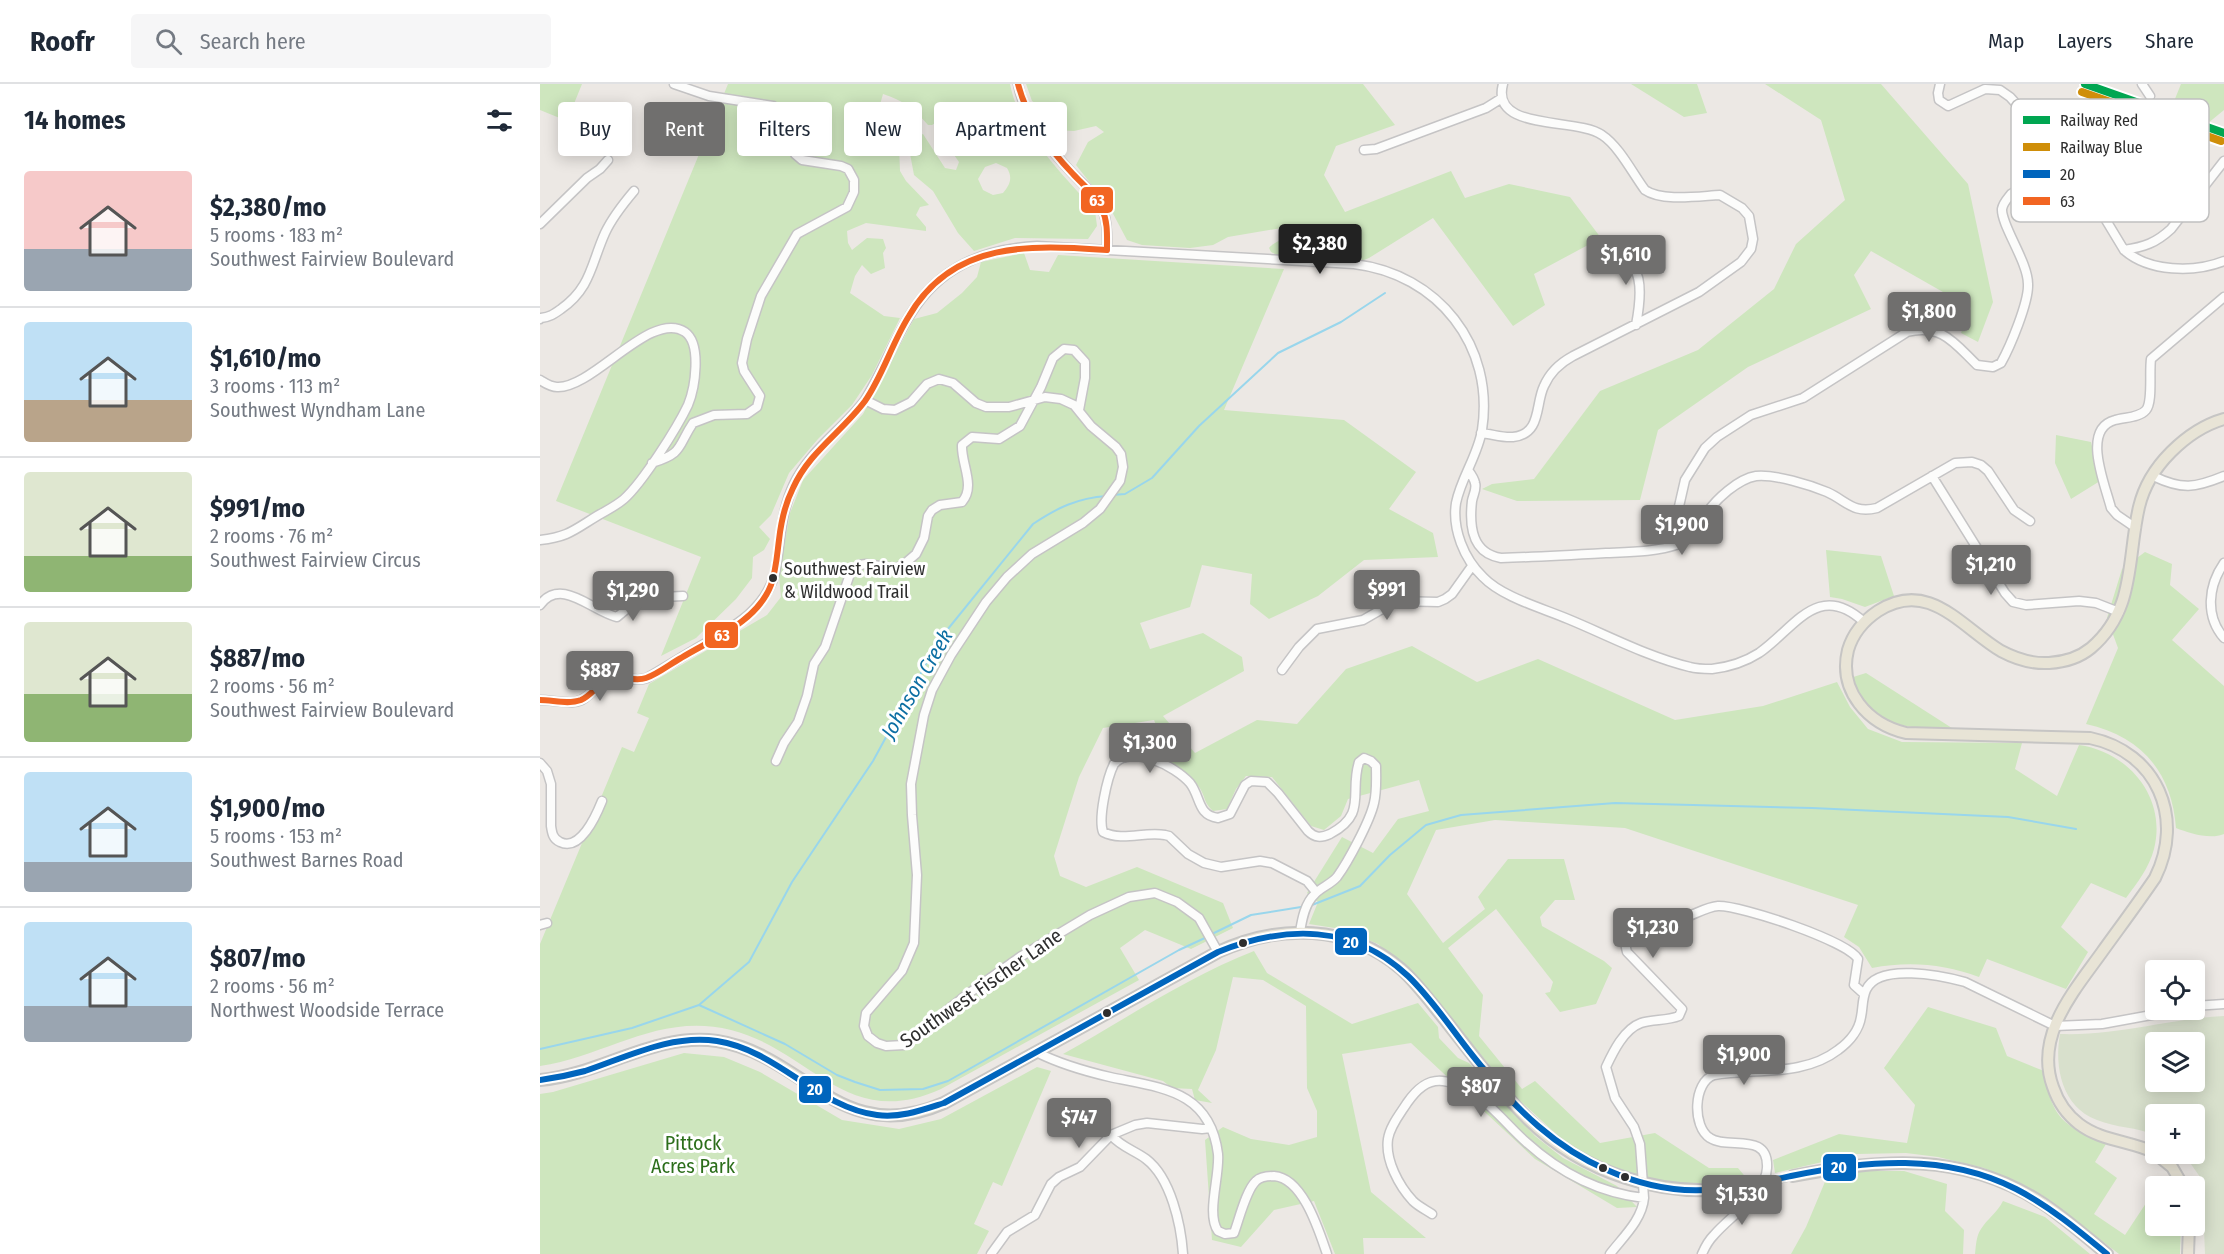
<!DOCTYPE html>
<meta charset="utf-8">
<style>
:root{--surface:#fff;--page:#f6f6f7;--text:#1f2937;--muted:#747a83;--line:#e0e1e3;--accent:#706f6e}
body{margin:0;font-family:"Fira Sans Condensed",sans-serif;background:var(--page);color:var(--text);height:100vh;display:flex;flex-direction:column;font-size:22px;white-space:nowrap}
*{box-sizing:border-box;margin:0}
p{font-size:20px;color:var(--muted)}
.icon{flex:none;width:33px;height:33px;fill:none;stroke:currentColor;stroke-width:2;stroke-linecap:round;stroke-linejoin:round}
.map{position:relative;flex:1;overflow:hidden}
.drawer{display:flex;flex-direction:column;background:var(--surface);width:540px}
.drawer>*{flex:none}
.guide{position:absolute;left:18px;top:18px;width:570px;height:54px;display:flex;gap:12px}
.fabs{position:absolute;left:1605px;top:876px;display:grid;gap:12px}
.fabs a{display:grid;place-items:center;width:60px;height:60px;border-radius:6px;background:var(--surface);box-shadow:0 3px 15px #0003;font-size:30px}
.price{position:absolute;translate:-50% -51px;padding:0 14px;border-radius:6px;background:var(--accent);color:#fff;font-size:20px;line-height:39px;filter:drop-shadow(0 2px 3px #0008)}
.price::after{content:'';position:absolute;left:50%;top:36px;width:18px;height:14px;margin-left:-9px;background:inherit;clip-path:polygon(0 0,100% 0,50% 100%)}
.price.active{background:#222;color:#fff}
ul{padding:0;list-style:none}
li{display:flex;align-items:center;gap:18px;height:150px;padding:0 24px}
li+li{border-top:2px solid var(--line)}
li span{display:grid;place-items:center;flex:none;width:168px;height:120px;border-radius:6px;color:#555}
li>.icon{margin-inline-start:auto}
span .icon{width:72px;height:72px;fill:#fffc;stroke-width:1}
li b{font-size:26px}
h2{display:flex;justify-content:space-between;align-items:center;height:72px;padding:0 24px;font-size:26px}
.tag{padding:0 21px;border-radius:6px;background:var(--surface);box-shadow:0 3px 15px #0003;font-size:21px;line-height:54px}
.tag.active{background:var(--accent);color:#fff}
header{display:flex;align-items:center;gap:36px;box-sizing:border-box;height:84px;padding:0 30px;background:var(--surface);border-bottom:2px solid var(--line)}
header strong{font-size:28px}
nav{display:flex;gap:33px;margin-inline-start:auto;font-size:21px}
.search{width:420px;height:54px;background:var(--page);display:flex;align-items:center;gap:15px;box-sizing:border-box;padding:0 21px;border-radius:6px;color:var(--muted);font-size:22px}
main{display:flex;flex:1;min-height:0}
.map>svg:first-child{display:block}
</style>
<header>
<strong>Roofr</strong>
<div class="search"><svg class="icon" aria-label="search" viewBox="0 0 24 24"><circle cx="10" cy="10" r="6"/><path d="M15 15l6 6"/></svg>Search here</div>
<nav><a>Map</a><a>Layers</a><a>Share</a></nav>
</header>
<main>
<section class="drawer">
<h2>14 homes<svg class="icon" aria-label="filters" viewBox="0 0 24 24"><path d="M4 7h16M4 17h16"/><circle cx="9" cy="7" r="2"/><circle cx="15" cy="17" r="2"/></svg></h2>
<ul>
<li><span style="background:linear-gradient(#f6c9c9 65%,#9aa5b1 0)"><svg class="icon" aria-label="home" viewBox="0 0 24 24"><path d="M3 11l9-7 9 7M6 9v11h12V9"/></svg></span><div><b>$2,380/mo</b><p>5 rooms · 183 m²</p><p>Southwest Fairview Boulevard</p></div></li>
<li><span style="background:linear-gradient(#bfe0f5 65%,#b9a48a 0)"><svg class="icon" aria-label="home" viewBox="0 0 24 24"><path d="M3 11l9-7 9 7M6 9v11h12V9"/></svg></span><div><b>$1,610/mo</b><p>3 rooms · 113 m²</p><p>Southwest Wyndham Lane</p></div></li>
<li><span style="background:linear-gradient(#dfe7d0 70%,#8fb573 0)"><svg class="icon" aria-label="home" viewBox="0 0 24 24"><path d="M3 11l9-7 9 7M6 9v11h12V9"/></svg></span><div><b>$991/mo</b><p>2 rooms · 76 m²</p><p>Southwest Fairview Circus</p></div></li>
<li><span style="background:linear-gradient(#dfe7d0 60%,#8fb573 0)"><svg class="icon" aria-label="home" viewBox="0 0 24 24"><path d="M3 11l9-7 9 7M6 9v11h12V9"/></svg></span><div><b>$887/mo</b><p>2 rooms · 56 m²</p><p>Southwest Fairview Boulevard</p></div></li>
<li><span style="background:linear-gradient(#bfe0f5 75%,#9aa5b1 0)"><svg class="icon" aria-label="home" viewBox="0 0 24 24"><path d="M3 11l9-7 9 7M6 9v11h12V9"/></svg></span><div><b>$1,900/mo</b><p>5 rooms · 153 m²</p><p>Southwest Barnes Road</p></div></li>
<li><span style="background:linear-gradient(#bfe0f5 70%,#9aa5b1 0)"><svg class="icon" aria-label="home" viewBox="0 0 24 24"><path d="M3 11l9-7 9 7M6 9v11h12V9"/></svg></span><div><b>$807/mo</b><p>2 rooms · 56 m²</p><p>Northwest Woodside Terrace</p></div></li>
</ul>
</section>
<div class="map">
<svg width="1684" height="1170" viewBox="0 0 1684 1170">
<rect width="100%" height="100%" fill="#ece8e4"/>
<path fill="#cee6be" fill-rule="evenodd" d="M0,0H42L27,37L0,26Z
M188,0H470C480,50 522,89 555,127L557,142L548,155L475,154L434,167L418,149L393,107L374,91L368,59L358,39L346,30L348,22L370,38L378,52L383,50L405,84L416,86L419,78L412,68L404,71C396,62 397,54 402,44L397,38L392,41H388C374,25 363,16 343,10L337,31L351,45L359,62L360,87L366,97L389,121L380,123L376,131L386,143V147L326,139L307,147L308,159L312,166L327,154L343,155L346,164L343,169L345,184L331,190L322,181L315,192L310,209L344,232L360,234L332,291L312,321L278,355L249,389L231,431L219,443L230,455L224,466L213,473L212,494L196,515L156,554L121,572L161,473L16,417ZM456,79L467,84C473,94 470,101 463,109L453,111L443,106L438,95L445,83Z
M486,0H823L855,41L796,62L784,91L805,128L911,87L925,114L969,100L1030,113L1061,154L994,190L1005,221L973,242L893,134L829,174L814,180L747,176L731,168L729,164C735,157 743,156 750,150L747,143L688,153L673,161L650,164L602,161L587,156L570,124L536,81L548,58L564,48L556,42L534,47L514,46L509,40L511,29L492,17Z
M1091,0H1157L1167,29L1144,33Z
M1225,0H1341L1428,100L1453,218L1438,258L1421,249L1431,224L1331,167L1314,191L1331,225L1208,283L1118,346L1100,416L977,417L942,405L952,400L994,395L1060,307L1158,266L1234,205L1256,160L1305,116L1281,36Z
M1641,0H1684V26L1639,63L1607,112L1597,109Z
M484,169L490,186L509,188L518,171L744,185L684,326L804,336L876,388L849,425L893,449L898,473L824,476L778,512L729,535L710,520L712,490L662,481L650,523L600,539L610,565L663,549L702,573L704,587L623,632L655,669L717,636L757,640L806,585L872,562L937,598L998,575L1135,636L1223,622L1297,598L1310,623L1328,645L1362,658L1482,659L1475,685L1517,712L1539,661C1589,668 1627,714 1614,765C1609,784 1597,799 1586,814L1551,799L1521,843L1548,868L1526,905L1447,875L1439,893C1404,880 1369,877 1332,884L1319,863L1304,853L1318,821L1085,744L955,736L896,746L867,810L903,859L945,825L938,813L968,775H1024L1035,816H1015L1000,833L1002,842L1064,877L1072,884L1056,920L1020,928L1005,909L1010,908L1013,898L956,825L908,864L943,911L939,952L982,1005L995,997L1060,1059L1115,1049L1169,1084H1198L1208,1096L1169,1103L1108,1097L1065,1082L1029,1062L975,1012L879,896L838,860L801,845L769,840L778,818L767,809L802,753L833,769L858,735L889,727L879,696L808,715L801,732L784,746L771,742L732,693L706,692L696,705L687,725L673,727C663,718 666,713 659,703C648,688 634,681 618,671L625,663L614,636L563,644L539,693L514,772L520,792L546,803L597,783L683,819L693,844L651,865L605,846L580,864L599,896L401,1005C307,1048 271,966 191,946C119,928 67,972 0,982V860L82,663L94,668L109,634L97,629L109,600L227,531L241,513L239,492L250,429L263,396L323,330L374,235L397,229L422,209L437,193L441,178Z
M1516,351L1551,358L1560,397L1531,415L1515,379Z
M1286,466L1341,472L1354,512L1325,523L1302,515L1290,513Z
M1605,468L1632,480L1630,501L1659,525L1632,556L1684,602V750C1670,756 1649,749 1636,744C1632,688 1601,652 1546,640L1578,564L1567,534L1582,485Z
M1326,589L1415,646C1380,644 1343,646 1320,615C1316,609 1313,601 1310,594Z
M714,867L727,889L812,940L878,919L898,943L899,954L918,974L929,979L995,1052L1023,1074L1077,1102L1097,1123L1077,1124L995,1075L871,959L802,970L831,1108L886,1154H823L824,1170H795L774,1117L734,1126L701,1163L672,1156L665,1056L683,1043L711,1055L749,1061L777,1053V1027L767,1004L766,922L723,896L693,893L676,966L658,1006L672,1019L655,1016L652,1005L632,1004L623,997L523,970C584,936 649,892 714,867Z
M1388,923L1456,944L1467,972L1504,987C1512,1035 1523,1041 1566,1060L1555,1078L1577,1094L1554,1130L1585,1151L1612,1110L1615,1115L1616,1142H1641L1640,1170H1579L1502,1111L1444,1084L1398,1073L1366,1069L1317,1070L1235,1089L1233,1076L1299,1050L1367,1059L1375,1021L1344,984Z
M144,969L184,973L220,988L302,1036L359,1045L401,1035L497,983L511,987L462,1102L453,1098L434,1140L449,1147L437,1170H0V1010L13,1008Z
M1318,1087H1364L1407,1100L1405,1127L1424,1146L1423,1170H1251L1266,1143L1287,1093Z
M1463,1117L1505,1133L1550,1170H1435C1436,1162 1436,1152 1441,1145C1447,1135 1457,1129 1463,1117Z"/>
<path fill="#d8e0cc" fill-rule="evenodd" d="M1684,932V1170H1665L1663,1118L1656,1092L1660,1093L1644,1070H1654V1030H1616L1615,1051C1597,1043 1576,1044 1557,1036C1522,1023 1514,983 1520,950C1576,952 1628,935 1684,932ZM1616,958H1654V998H1616Z"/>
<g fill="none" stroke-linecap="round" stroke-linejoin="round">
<path stroke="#99d6ec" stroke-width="2" d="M572,411L585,410L612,394L659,342L738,269L801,238L845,209
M772,821L820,802L850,771L886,741L921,731L1075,719L1272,724L1468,733L1536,745
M674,849L711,831L761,823
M159,921L245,960L297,991L315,998L340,1006L383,1005L408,997L639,866L667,853
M0,965L92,944L159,921L209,878L252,798L333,677L399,556L493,440C517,424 537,414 567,412"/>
<path stroke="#c6c3c0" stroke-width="10" stroke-dasharray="10 5" stroke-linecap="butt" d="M1196,1104L1253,1092"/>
<g stroke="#c5c4c5" stroke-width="11">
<path id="minor" d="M478,0C484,33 510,66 533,90C545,102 559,113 564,130C568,141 567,154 567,166
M1400,0L1398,9L1399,16L1408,22L1445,5L1460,6L1470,13L1489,34L1513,52L1523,65L1584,166C1609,188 1654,189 1684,177
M1602,0L1610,12
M824,66L836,65L946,24L962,14
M0,140L47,94L60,85L68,76
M1067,164C1106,176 1102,209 1096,241
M1584,166C1604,163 1616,159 1631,145L1684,77
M0,235L1,234C10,233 14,230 21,225C51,204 51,180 65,149C72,134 83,120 94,107
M0,296C5,299 10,303 17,303C53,305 111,225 145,248C162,260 155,304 148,321C137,344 103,398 84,415C76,422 67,426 57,432C34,446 28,453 0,456
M325,316L343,325L355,326L371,318L387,300L399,295L413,299L436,319L446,323H469L505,313L521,315L534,321L551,342L576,363L581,370L583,383L580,397L560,425L543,439L492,470L467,493L446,518L411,571L392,606L384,631L371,700L372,731L377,791L374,859L362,887L326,929L324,942L328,952L337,959L346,962L364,961L425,912L480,873L550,831L589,813L615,809L637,818L659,834L678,868
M941,349C952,350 963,354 973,353C1002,350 995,320 1004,302C1010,288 1020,279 1033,272L1159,208L1201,178L1211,165L1213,155L1209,132L1202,124L1180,111C1160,112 1122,118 1105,106C1093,90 1079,62 1062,51C1037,33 950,48 963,0
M112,379C144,369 137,363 153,339L174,331L207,330L217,323L220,312L204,287L202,279L207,255L221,212L257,150L307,123L314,108V96L308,85L301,82L262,76L255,70L248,38L244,30L233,22L169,12L134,0
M928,386C931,390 934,394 935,399C937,405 933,411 932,417C929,443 932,469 961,474C996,473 1031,471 1066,469C1090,468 1116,468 1139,460C1152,454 1158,441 1166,430C1176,415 1198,395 1216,392C1235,390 1270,401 1287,408C1307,417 1313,430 1337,424L1415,379L1432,378L1441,381L1448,387L1474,426L1490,437
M1392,392L1465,509L1473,518L1486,521L1539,517L1556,519L1579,528
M1613,392C1642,406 1655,404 1684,392
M1596,444L1577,431L1571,424C1565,400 1541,345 1575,336C1585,333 1599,334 1606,326C1613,318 1609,289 1611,275L1684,213
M1130,462L1145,396L1165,364L1177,353L1211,331L1263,314L1367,248C1402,239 1415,260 1437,281L1453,283L1461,279C1470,263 1489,218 1488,200C1488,178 1461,141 1462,125C1463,119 1467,115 1471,110L1530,75
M1684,479C1668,502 1665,532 1684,554
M0,521C21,492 53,528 77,533L95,518L103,514L143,512
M742,586L759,563L777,545L823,536L856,517L898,518L905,515L912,510L932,482
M0,616C11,616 23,619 34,618C49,617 56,599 69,595C82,590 94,599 107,594C123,585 138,575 154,566C187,546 225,529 235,489C241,459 240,429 254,400C270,366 303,346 325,316C342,289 353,258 370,231C399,183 443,165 497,162L814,180C898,190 955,262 942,346C938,371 921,394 916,419C912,445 924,475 943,493C962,513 1002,524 1028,535C1067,551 1108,573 1150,583C1157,585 1165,585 1172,585C1189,583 1205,578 1219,569C1255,544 1278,496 1324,538
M236,677L244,659L258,638L267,612L274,580L285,563L310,490L319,481L326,480L354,484L362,482L376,470L384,454L388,432L392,426L400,421L422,418C436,402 421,380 422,361L432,353L459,355L480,342L501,303L513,274L524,265L534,266L545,278V294L539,326
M0,679L7,687L11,700V742C12,749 13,755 20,758C40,768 56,732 62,717
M0,841L7,839
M760,848C762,835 765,819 775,810C781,803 790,801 797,793C808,778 830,737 834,719C837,707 836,694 836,682L831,677L824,674L819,678C809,709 828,730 790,750C781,754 775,754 768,747L738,709L727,698L711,697L705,701L690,730L678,734C657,731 661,713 650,699C635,682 592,660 574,680C567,694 558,734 563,748C583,758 604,747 625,751L629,752L648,770L664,779L681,783L720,777L732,779L767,797L776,808
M1654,922L1684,920
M496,968C520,980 544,987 570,993C621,1004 670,1006 678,1070C680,1092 666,1130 678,1147L685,1150L694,1149C699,1136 706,1106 716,1097C720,1093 728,1092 734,1092C763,1094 779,1147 787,1170
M571,1051C581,1063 594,1066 606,1075C631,1094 641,1141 643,1170
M892,1130C886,1126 878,1122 873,1117C859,1102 845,1076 848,1055C850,1042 860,1030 867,1019C876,1006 887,995 903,997C937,1000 962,1037 986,1058C1019,1088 1059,1109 1104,1114
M451,1170L467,1148L495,1131L511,1100L519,1093L540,1083L571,1051L595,1041L607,1039L662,1045L671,1044
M1070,1170C1083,1153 1102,1136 1104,1114L1100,1060L1094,1043L1075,1014L1066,983C1073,968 1084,945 1101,939C1113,935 1127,937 1139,932L1142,925L1087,868C1085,860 1083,854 1090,847C1100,838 1129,838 1143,834C1154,831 1166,823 1178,822C1200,821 1308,857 1318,875L1314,901L1324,910
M1162,1170C1165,1163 1169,1156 1174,1151C1190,1132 1226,1110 1227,1084C1229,1047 1188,1066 1170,1054C1152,1043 1153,998 1174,991C1215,984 1263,993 1298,966C1309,958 1319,946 1321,933C1323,924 1322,915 1326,906C1338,878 1403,892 1425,898L1515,942L1562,940L1639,926"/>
</g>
<g stroke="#c6c5c4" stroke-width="14">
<path id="major" d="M0,996C61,991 114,948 177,957C266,971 300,1065 404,1019L678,868C738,840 809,840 861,885C878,900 892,920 906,937C932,970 958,1005 988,1035C1043,1089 1121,1114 1196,1104
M1616,1069C1591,1057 1561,1057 1539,1040C1526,1030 1518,1018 1513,1003C1494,952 1534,907 1562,868C1580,843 1598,819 1615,794C1645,734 1617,668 1550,654L1366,649C1328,640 1298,607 1308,566C1313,549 1323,537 1338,527C1389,494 1422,544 1461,567C1476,575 1492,580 1509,579C1524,578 1539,574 1551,564C1596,526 1587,474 1599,423C1604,402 1616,383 1631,368C1646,353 1663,341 1684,335
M1616,1070L1632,1083L1643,1102
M1253,1092C1341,1075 1422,1067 1502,1119C1525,1134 1545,1152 1567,1170
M1648,1170L1649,1142"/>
</g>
<use href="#minor" stroke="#fcfcfb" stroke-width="8"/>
<use href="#major" stroke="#e8e4d6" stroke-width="10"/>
<g stroke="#fff" stroke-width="10">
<path id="bus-1" d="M0,996C15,994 30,991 45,987C87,973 131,950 177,957C237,966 279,1024 337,1031C361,1034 382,1026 404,1019L678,868C745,841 813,840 868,892C896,919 917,954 942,983C977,1026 1016,1064 1067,1086C1137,1117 1180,1107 1251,1092C1327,1076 1405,1069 1476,1105C1509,1122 1538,1146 1567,1170"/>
</g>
<g stroke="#fff" stroke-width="10">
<path id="bus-2" d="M478,0C487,35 508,64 533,90C543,101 556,111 562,125C568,138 567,152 567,166
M0,616C13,616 28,621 41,616C53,611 59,596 74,594C85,592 95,598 106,594C118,590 130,580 141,574C172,555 217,538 231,501C236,487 237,471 239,456C241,438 245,420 253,404C269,368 302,348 325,317C343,291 352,259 369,232C413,156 491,161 567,166"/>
</g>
<use href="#bus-1" stroke="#0065bd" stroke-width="6"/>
<use href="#bus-2" stroke="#f26522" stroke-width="6"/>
<g stroke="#fff" stroke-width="12">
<path id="rail-1" d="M1545,0L1684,49"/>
</g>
<g stroke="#fff" stroke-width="12">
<path id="rail-2" d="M1542,8L1681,57"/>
</g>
<use href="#rail-1" stroke="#00a651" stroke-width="8"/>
<use href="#rail-2" stroke="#cf8e09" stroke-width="8"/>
</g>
<g fill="#2e2e2e" stroke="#fff" stroke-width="2">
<circle cx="233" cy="494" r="5"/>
<circle cx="703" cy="859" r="5"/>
<circle cx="567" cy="929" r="5"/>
<circle cx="1063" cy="1084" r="5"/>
<circle cx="1085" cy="1093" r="5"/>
</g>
<g text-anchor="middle" stroke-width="6" stroke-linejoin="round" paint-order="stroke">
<g font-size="18" fill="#2e2e2e" stroke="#fff" text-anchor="start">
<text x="244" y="491">Southwest Fairview<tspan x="244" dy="23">&amp; Wildwood Trail</tspan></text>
</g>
<g font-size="20" fill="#2e2e2e" stroke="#fff">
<text transform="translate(441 904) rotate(-35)" y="7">Southwest Fischer Lane</text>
</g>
<g font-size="20" fill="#2c6e1b" stroke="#fff">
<text x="153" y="1066">Pittock<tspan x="153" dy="23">Acres Park</tspan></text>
</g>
<g font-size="21" font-style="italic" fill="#0d6fa3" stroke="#fff">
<text transform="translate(377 600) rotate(-60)" y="7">Johnson Creek</text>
</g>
</g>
<rect x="1471" y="15" width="198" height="123" rx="9" fill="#fff" stroke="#c0c0c0" stroke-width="1.5"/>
<rect x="1483" y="32" width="27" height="8" fill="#00a651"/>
<rect x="1483" y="59" width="27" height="8" fill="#cf8e09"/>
<rect x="1483" y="86" width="27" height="8" fill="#0065bd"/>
<rect x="1483" y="113" width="27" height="8" fill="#f26522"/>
<g font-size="16" fill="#2e2e2e">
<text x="1520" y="42">Railway Red</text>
<text x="1520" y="69">Railway Blue</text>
<text x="1520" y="96">20</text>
<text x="1520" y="123">63</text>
</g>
<g stroke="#fff" stroke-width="2">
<rect x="540" y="102" width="34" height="28" rx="6" fill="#f26522"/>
<rect x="164" y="537" width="35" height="28" rx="6" fill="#f26522"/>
<rect x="794" y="843" width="34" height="29" rx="6" fill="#0065bd"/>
<rect x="258" y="991" width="34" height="29" rx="6" fill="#0065bd"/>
<rect x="1282" y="1069" width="35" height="29" rx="6" fill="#0065bd"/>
</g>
<g font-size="16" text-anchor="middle" font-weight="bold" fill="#fff">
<text x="557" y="122">63</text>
<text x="182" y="557">63</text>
<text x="811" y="864">20</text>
<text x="275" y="1011">20</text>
<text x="1299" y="1089">20</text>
</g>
</svg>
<div class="fabs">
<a><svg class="icon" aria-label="locate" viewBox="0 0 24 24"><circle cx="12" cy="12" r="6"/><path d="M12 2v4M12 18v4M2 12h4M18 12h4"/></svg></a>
<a><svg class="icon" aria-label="layers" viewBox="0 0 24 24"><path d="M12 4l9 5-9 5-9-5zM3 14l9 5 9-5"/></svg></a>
<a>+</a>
<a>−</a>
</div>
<b class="price active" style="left:780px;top:191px">$2,380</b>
<b class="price" style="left:1086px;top:202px">$1,610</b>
<b class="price" style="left:1389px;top:259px">$1,800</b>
<b class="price" style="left:1142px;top:472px">$1,900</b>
<b class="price" style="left:1451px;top:512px">$1,210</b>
<b class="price" style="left:847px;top:537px">$991</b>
<b class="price" style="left:93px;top:538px">$1,290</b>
<b class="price" style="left:60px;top:618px">$887</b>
<b class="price" style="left:610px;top:690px">$1,300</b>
<b class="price" style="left:1113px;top:875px">$1,230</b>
<b class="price" style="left:1204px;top:1002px">$1,900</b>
<b class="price" style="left:941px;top:1034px">$807</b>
<b class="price" style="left:539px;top:1065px">$747</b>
<b class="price" style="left:1202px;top:1142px">$1,530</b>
<div class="guide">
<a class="tag">Buy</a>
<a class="tag active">Rent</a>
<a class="tag">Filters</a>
<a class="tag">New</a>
<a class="tag">Apartment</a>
</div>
</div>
</main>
